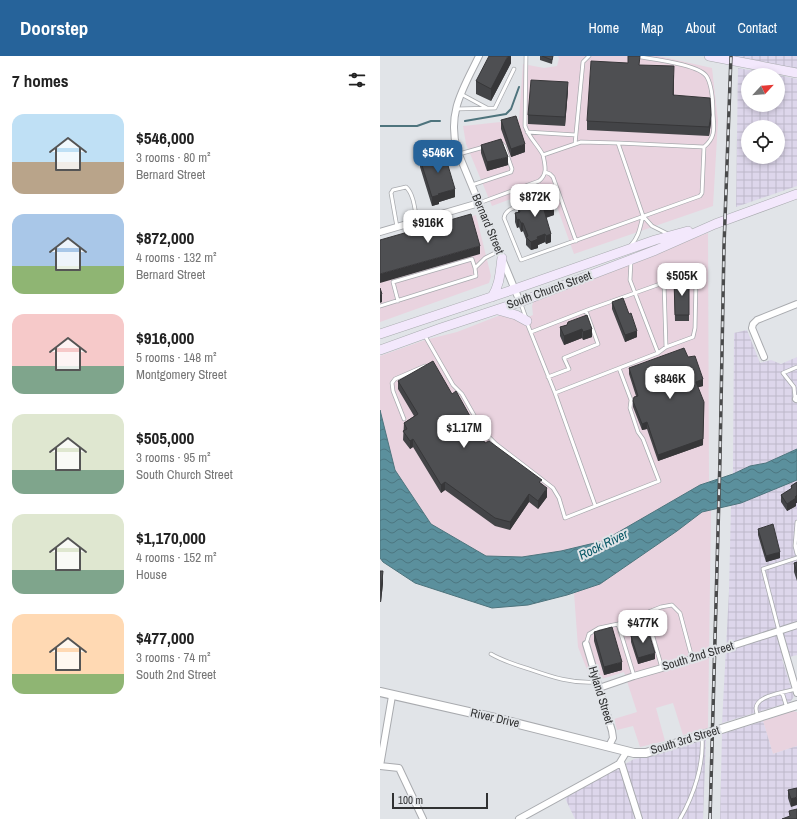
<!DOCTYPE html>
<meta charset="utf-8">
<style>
:root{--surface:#fff;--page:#f6f6f6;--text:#222;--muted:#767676;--accent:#26639a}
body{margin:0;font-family:"Archivo Narrow",sans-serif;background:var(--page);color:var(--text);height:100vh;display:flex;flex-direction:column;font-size:15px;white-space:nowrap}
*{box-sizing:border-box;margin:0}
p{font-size:13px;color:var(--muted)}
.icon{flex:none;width:22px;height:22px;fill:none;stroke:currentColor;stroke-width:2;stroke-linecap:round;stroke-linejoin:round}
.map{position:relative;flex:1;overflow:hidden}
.drawer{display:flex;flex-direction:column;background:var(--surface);width:380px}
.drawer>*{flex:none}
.needle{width:26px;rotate:64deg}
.buttons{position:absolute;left:361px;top:12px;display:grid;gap:8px}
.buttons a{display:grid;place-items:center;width:44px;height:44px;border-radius:50%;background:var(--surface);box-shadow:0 2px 6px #0003;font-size:20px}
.scale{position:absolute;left:12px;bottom:10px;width:96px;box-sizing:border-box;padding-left:4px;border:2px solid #303132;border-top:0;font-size:11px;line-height:14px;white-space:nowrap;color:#303132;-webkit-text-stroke:3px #e1e4e8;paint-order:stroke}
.price{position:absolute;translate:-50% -34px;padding:0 9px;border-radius:8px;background:#fff;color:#222;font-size:13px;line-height:26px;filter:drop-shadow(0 1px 2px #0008)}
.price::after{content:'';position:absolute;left:50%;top:24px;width:12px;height:9px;margin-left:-6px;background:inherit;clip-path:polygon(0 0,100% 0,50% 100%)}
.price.current{background:var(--accent);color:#fff}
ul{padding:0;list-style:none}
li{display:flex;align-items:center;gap:12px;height:100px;padding:0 12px}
li span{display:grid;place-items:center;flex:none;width:112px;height:80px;border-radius:12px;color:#555}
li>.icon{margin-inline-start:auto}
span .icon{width:48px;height:48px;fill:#fffc;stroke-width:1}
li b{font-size:17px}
h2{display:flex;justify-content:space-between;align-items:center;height:48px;padding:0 12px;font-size:17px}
header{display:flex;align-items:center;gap:24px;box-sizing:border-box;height:56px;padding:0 20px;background:var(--accent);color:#fff}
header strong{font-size:19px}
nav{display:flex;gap:22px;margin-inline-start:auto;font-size:14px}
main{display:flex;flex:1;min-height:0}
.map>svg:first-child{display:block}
</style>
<header>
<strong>Doorstep</strong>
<nav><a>Home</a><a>Map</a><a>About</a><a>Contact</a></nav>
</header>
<main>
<section class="drawer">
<h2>7 homes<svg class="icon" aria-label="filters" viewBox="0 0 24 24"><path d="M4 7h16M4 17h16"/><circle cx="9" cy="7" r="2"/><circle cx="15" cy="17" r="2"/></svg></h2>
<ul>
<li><span style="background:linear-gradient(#bfe0f5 60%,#b9a48a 0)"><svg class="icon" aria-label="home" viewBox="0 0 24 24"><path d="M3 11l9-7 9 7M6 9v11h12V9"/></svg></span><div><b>$546,000</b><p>3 rooms · 80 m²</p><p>Bernard Street</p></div></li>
<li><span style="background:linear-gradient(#a9c7e8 65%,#8fb573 0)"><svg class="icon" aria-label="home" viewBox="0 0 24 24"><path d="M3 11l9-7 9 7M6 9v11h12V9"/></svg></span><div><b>$872,000</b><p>4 rooms · 132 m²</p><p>Bernard Street</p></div></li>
<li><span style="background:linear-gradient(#f6c9c9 65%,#7fa58c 0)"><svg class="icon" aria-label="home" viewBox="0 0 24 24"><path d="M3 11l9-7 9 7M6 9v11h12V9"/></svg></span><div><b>$916,000</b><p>5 rooms · 148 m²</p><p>Montgomery Street</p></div></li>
<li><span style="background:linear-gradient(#dfe7d0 70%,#7fa58c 0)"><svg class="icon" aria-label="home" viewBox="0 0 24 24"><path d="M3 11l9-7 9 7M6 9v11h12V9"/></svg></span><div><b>$505,000</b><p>3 rooms · 95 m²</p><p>South Church Street</p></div></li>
<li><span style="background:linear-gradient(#dfe7d0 70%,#7fa58c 0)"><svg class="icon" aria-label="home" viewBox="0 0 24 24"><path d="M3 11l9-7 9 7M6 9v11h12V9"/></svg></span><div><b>$1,170,000</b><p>4 rooms · 152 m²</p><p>House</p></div></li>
<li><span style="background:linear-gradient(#ffd9b3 75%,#8fb573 0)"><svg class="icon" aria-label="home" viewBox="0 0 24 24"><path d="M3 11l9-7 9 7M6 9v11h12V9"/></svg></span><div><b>$477,000</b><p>3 rooms · 74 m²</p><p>South 2nd Street</p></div></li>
</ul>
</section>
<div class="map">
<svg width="417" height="763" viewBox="0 0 417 763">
<defs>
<pattern id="industrial-grid" width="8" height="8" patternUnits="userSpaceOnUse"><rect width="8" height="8" fill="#ddd6eb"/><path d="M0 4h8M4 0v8" fill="none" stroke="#beb8ca"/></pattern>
<pattern id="water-waves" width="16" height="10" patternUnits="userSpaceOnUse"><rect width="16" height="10" fill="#5b909d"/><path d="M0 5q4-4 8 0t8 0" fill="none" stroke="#4c7681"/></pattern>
</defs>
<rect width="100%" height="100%" fill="#e1e4e8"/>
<path fill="#e9d3df" d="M178,0H278L332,12L338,65L333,150L194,198L169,129L112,150L86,88L83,70L139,64L143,8L164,12L177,10L179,3Z
M96,159L111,220L109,227L0,266V184Z
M328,177L329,426L320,429L223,485L181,495L142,501L106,500L51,468L15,414L0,354V300L45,284L77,276L118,260L127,259L134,262L138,266L153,259L152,250L154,244L169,237Z
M331,454L328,672L303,679L293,647L276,652L285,685L260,691L253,670L237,674L234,663L257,656L244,616L212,626L198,591L194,537L220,528L297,475L322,456Z
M413,655L417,656V690L393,698L383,665Z"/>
<path fill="url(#industrial-grid)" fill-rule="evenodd" d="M352,0H417V13Z
M358,12L397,19H368V49H398V19L417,23V130L356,151ZM368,71H398V101H368Z
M367,274L380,307L391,304L401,308L417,301V393L386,407L370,410L353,418L354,277Z
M417,424V599L402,603L414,641L410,646L342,667L349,535L351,449L361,447Z
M383,665L393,698L417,690V763H340L342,678Z
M326,682L323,763H195L185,742L254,703L267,701Z"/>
<path fill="url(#water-waves)" stroke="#4e747d" d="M0,354L15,414L51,468L106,500L142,501L181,495L223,485L320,429L353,418L370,410L386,407L417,393V424L361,447L322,456L297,475L220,528L187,539L148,549L112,552L35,527L3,506L0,502Z"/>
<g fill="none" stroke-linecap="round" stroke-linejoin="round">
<path stroke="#4e747d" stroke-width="2" d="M85,65L126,58L131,53L139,31
M0,70H37L51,65H60"/>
<g stroke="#a9abaf" stroke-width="4.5">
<path id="service" d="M146,0L145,70C149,82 158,89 163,99
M255,0C270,3 320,8 327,21C332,30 333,48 333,58C334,72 336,81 324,91
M81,38L107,52
M76,53L115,52L134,13
M147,76L196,79
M195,88L203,6L209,0
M79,98L104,91
M165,116L170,118L173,121L196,185
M92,129L131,116L132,113L124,90L121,87
M145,131C155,157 127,145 124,162L141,204L320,140L322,137L324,91L238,87
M99,147L159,125C168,118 165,109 163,99L201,86L238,87L263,160L272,170L286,177
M17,171L11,137L13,134L26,131C34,138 35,155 37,165
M251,189C259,181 260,171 263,160
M284,227L286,291
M18,245L13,226L92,203L95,212
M141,248L146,262
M0,250L96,220L95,212L105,202L119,195
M147,267L175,337L215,449
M151,276L210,253L311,217L316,226L315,272L313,281L286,291L278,297
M45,280L73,329L82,338L103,375L116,388L173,432L179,442L185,462L279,425L263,383L258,376L250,352L251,344L239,312
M168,321L189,313L184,302L218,288L206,255
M175,337L278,297L250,224L251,205
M415,342L414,331L403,317L417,311
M24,363L13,335L12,327L15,323L45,310
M415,490L417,466
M417,490H415L417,498
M266,557L282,612
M238,568L254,620
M399,575L383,513L417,502
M206,588L209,578L219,572L238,568L281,551L292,549L300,557L312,602
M111,598C123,605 136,609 149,613C172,621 192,628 217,626
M401,637L403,639L407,652
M378,661C377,658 376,655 376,652C377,639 406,636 416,633
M300,763C314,739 324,708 322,681"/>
</g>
<g stroke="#a9abaf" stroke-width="8">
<path id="minor" d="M99,0C83,33 67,56 77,94L140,246
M0,176L99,147
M384,301L372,272L373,268L377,264L417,248
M416,343L417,342
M399,575L417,637
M206,588L232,675L233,682L229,690
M219,632L254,620L296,608L417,569
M241,706L259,763
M0,710L19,712L43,763
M0,710L12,640
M139,763L239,708L247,695"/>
</g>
<g stroke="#a9abaf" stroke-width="10">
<path id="tertiary" d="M0,636L115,662L254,697H266L417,649"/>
</g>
<g stroke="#a9abaf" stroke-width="10">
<path id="secondary" d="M329,0L417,17
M112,241C120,229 120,216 122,202
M118,254L136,259L147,265
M0,278L135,233L275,184L308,175
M0,294L61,272L140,246L276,194L335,168L417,138"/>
</g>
<use href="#service" stroke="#fff" stroke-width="3"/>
<use href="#minor" stroke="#fff" stroke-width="6"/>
<use href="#tertiary" stroke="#fff" stroke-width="8"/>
<use href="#secondary" stroke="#f3e8fc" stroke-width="9"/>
<g stroke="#494a4b" stroke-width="3.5">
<path id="rail" d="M330,763L340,403L344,190L351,0"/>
</g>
<use href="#rail" stroke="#e1e4e8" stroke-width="2" stroke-dasharray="6" stroke-linecap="butt"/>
</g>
<path fill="#434447" d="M131,0V7L111,45L96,38V25Z
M160,0H173L172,8L160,4Z
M294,19V39L331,67L329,80L207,74V65Z
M188,34L185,70L148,68V59Z
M121,64L145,96L131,101L121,73Z
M101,89L128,109L107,115L101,97Z
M40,103L75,141L59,146V148L52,150L40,111Z
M160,146L174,159L166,162L171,186L166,188L165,186L158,189V192L151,194L146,189V183L143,175L141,176L139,171L137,172L135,166V157L138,156V150Z
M309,222V265H295L294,223Z
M232,246L249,258L257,281L245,286L232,253Z
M207,259L212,281L203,284L202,282L184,289L180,280V271L187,269Z
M308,301L323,330L318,331L323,389L278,405L267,373L262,374L253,351V345L256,340L249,318V312Z
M18,325L72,338L105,387L162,428L167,441L158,453L149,446L130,474L115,470L65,434L61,437L33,391L30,393L23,384L24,367L34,360L18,333Z
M417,426L416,450L407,455L401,446V439L411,433V430Z
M378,473L400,502L386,506L378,479Z
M417,506V525L414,516V507Z
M0,515L3,527L1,546H0Z
M214,576L242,614L224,619L214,585Z
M251,580L275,603L258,608L251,586Z
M417,732L411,751L408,742V734Z"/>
<path fill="#373739" d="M128,0H131V7L111,45V33Z
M188,26V34L185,70V61Z
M331,59V67L329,80V71Z
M145,88V96L131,101V93Z
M128,101V109L107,115V106Z
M75,133V141L59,146V148L52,150V141L58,138Z
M174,150V159L164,162V154Z
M139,163V171L137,172V164Z
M141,167H143V175L141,176Z
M165,178V186L158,189V192L151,194V186L157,181Z
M171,178V186L166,188V180Z
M100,190V198L0,227V218Z
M2,238V246L0,247V239Z
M202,273V282L184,289V280Z
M212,273V281L203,284V276Z
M257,275V281L245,286V279Z
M323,323V330L316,332V326Z
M324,346L323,389L278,405V399Z
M267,366V373L262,374V368Z
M33,383V391L30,393V385Z
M65,426V434L61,437V429Z
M167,432V441L158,453V445Z
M149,438V446L130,474V466Z
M417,439V447H416V450L407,455V448Z
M400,496V502L386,506V500Z
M3,515V527L1,546V534Z
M275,597V603L258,608V602Z
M242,606V614L224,619V611Z
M417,741V749L411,751V743Z"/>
<path fill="#4e4f52" stroke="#373739" d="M109,0H128L111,33L96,25Z
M162,0H173L172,4Z
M248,0H260L259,9L294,10L293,39L330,42L331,59L329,71L207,65L211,5L248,7Z
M151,24L188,26L185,61L148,59Z
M136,60L145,88L131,93L121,64Z
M121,83L128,101L107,106L101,89Z
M64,96L75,133L58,138L59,139L52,141L40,103Z
M159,142L160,146L171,142L174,150L164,154L171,178L166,180L165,178L157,181L158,183L151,186L146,181L148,180L143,167H141L139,163L137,164L135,157L140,156L138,150L153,145V144Z
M91,158L100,190L0,218V184Z
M309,222V259H295L294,223Z
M0,232L2,238L0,239Z
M243,242L249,258L251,257L257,275L245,279L232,246Z
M207,259L212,273L203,276L202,273L184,280L180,271L187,269L188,266Z
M304,292L308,301L315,300L323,323L316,326L324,346L323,383L278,399L267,366L262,368L253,345L254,341L258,340L249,312Z
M53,305L72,338L76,335L105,387L109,385L162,424L159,426L167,432L158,445L149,438L130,466L115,462L65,426L61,429L33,383L30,385L23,375L27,373L24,367L38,358L18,325Z
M417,426V439L415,441L416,442L407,448L401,439L412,432L411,430Z
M393,468L400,496L386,500L378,473Z
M417,506V517L414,507Z
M0,515H3L1,534H0Z
M232,571L242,606L224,611L214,576Z
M268,574L275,597L258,602L251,580Z
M417,732V741L411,743L408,734Z
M417,753V763H402L410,760L409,755Z"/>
<g text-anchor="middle" stroke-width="4" stroke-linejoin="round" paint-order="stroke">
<g font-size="12" fill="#303132" stroke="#e1e4e8">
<text transform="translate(108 168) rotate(67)" y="4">Bernard Street</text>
<text transform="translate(169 234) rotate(-20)" y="4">South Church Street</text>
<text transform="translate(318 600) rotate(-17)" y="4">South 2nd Street</text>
<text transform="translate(221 639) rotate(73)" y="4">Hyland Street</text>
<text transform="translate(115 662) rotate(13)" y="4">River Drive</text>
<text transform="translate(305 684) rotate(-17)" y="4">South 3rd Street</text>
</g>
<g font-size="13" font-style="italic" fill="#095866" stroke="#e1e4e8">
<text transform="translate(223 488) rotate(-26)" y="5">Rock River</text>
</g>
</g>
</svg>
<div class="buttons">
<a><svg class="needle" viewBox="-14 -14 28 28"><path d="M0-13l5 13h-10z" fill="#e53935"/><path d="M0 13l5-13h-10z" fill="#767676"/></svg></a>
<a><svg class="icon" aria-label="locate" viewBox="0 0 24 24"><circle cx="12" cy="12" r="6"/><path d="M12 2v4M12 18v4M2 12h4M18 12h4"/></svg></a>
</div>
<div class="scale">100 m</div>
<b class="price current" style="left:58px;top:118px">$546K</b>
<b class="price" style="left:155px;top:162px">$872K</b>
<b class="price" style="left:48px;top:188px">$916K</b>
<b class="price" style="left:302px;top:241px">$505K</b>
<b class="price" style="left:290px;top:344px">$846K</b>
<b class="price" style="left:84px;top:393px">$1.17M</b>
<b class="price" style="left:263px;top:588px">$477K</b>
</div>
</main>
